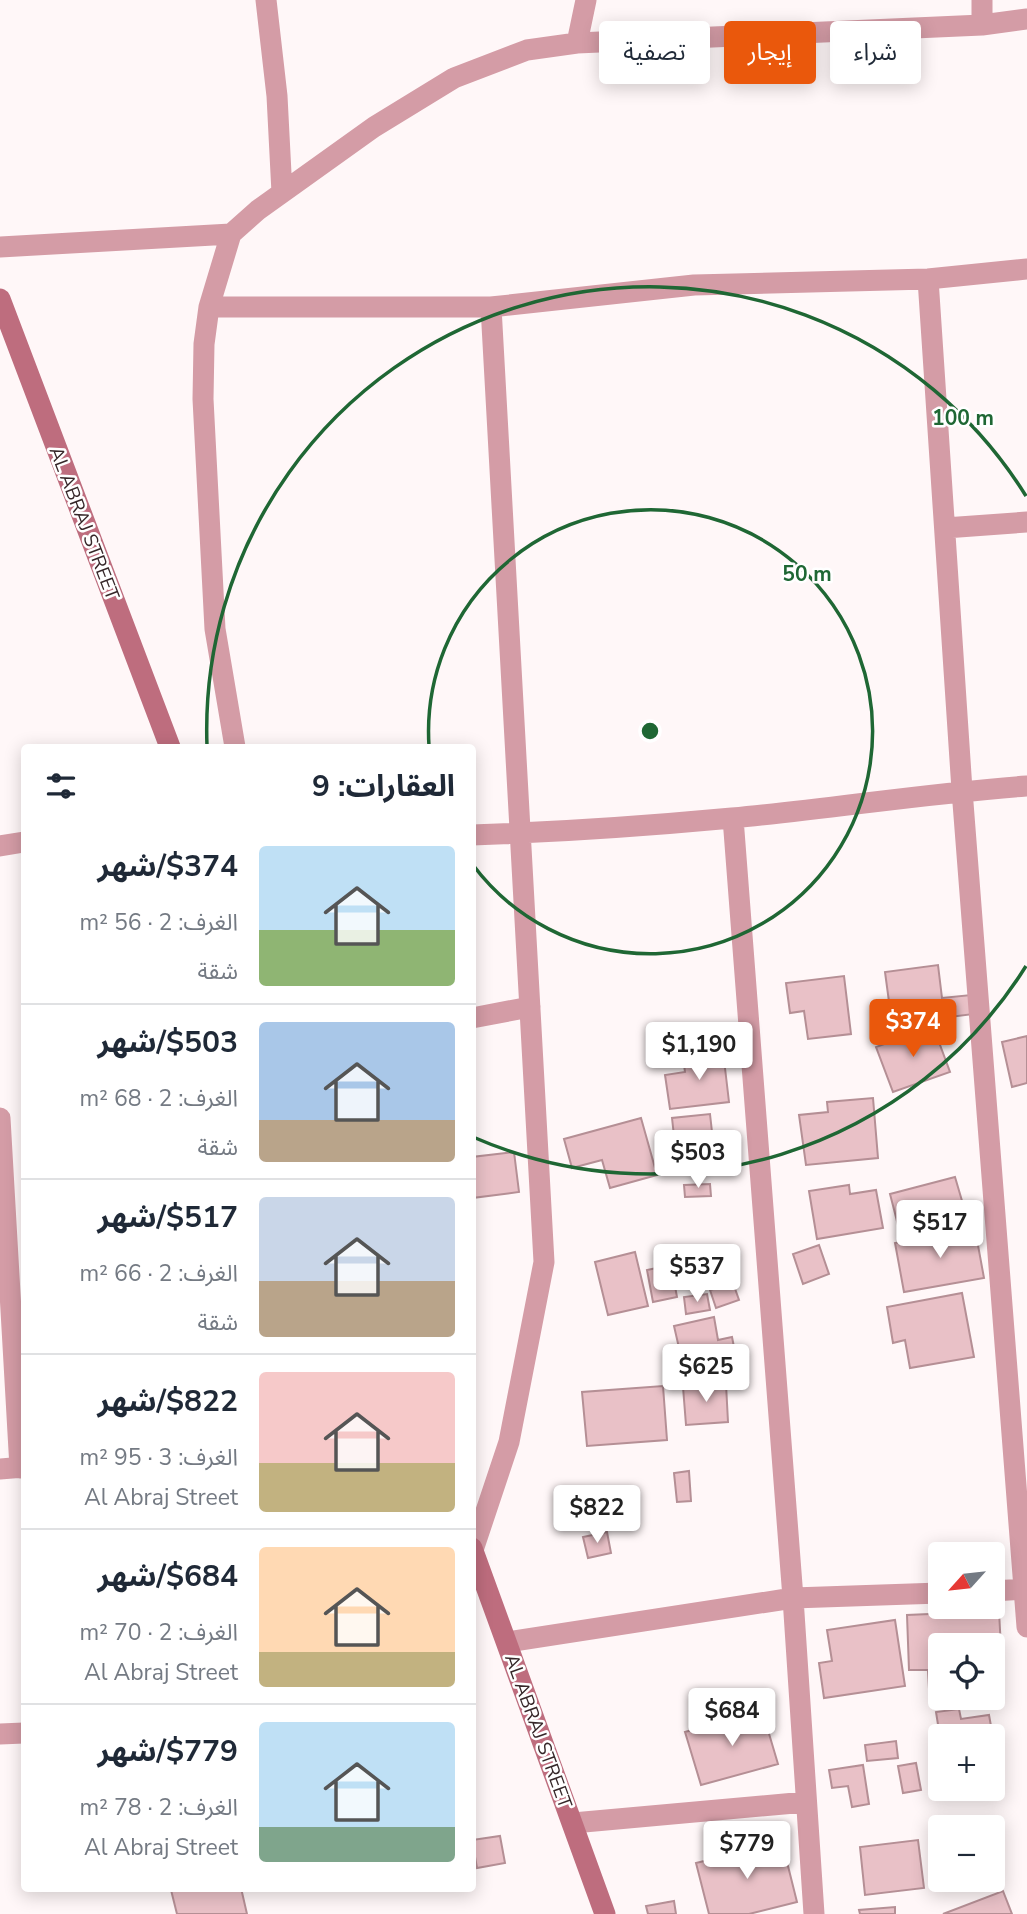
<!DOCTYPE html>
<html lang="ar">
<meta charset="utf-8">
<style>
:root{--surface:#fff;--page:#f6f6f7;--text:#1f2937;--muted:#747a83;--line:#e0e1e3;--accent:#ea580c}
body{margin:0;font-family:"Nunito Sans","Noto Sans Arabic",sans-serif;background:var(--page);color:var(--text);direction:rtl;height:100vh;display:flex;flex-direction:column;font-size:26px;white-space:nowrap}
*{box-sizing:border-box;margin:0}
p{font-size:23px;color:var(--muted)}
.icon{flex:none;width:38px;height:38px;fill:none;stroke:currentColor;stroke-width:2;stroke-linecap:round;stroke-linejoin:round}
.map{position:relative;flex:1;overflow:hidden;direction:ltr}
.details{position:absolute;left:21px;top:744px;width:455px;height:1148px;display:flex;flex-direction:column;background:var(--surface);border-radius:7px;box-shadow:0 4px 18px #0003;direction:rtl}
.details>*{flex:none}
.guide{position:absolute;left:497px;top:21px;width:424px;height:63px;direction:rtl;display:flex;gap:14px}
.needle{width:46px;rotate:243deg}
.tools{position:absolute;left:928px;top:1542px;display:grid;gap:14px}
.tools a{display:grid;place-items:center;width:77px;height:77px;border-radius:7px;background:var(--surface);box-shadow:0 4px 18px #0003;font-size:35px}
.price{position:absolute;translate:-50% -60px;padding:0 16px;border-radius:7px;background:#fff;color:#222;font-size:23px;line-height:46px;filter:drop-shadow(0 2px 4px #0008)}
.price::after{content:'';position:absolute;left:50%;top:42px;width:21px;height:16px;margin-left:-10px;background:inherit;clip-path:polygon(0 0,100% 0,50% 100%)}
.price.active{background:var(--accent);color:#fff}
ul{padding:0;list-style:none}
li{display:flex;align-items:center;gap:21px;height:175px;padding:0 21px}
li+li{border-top:2px solid var(--line)}
li span{display:grid;place-items:center;flex:none;width:196px;height:140px;border-radius:7px;color:#555}
li>.icon{margin-inline-start:auto}
span .icon{width:84px;height:84px;fill:#fffc;stroke-width:1}
li b{font-size:30px}
h2{display:flex;justify-content:space-between;align-items:center;height:84px;padding:0 21px;font-size:30px}
.pill{padding:0 24px;border-radius:7px;background:var(--surface);box-shadow:0 4px 18px #0003;font-size:24px;line-height:63px}
.pill.active{background:var(--accent);color:#fff}
.map>svg:first-child{display:block}
</style>
<div class="map">
<svg width="1027" height="1914" viewBox="0 0 1027 1914">
<rect width="100%" height="100%" fill="#fff7f8"/>
<path fill="#e9c1c7" stroke="#b58f95" stroke-width="2" d="M938,965L942,998L971,995L974,1014L892,1024L885,972Z
M844,976L851,1034L808,1039L804,1011L790,1013L786,983Z
M933,1026L950,1072L893,1092L876,1047Z
M1027,1036V1083L1012,1087L1002,1042Z
M723,1051L729,1102L670,1109L665,1075L685,1072L683,1057Z
M873,1098L878,1158L806,1165L799,1115L828,1112L827,1102Z
M710,1114L716,1168L678,1172L672,1118Z
M641,1118L657,1175L610,1188L602,1160L572,1168L564,1139Z
M514,1152L519,1192L472,1198V1157Z
M955,1177L965,1211L899,1229L890,1194Z
M710,1184L711,1196L685,1197L684,1185Z
M849,1185L850,1194L876,1190L883,1228L817,1239L809,1191Z
M975,1229L984,1278L904,1292L895,1243Z
M819,1245L829,1274L803,1284L793,1254Z
M635,1252L648,1306L608,1315L595,1262Z
M671,1265L677,1297L653,1302L647,1270Z
M733,1283L739,1300L716,1308L710,1290Z
M962,1293L974,1357L910,1368L905,1340L893,1343L887,1307Z
M707,1294L710,1310L686,1314L684,1297Z
M714,1317L718,1340L732,1337L737,1362L685,1374L674,1326Z
M726,1384L728,1422L686,1425L683,1387Z
M663,1386L667,1440L587,1446L582,1392Z
M689,1471L691,1501L677,1502L674,1473Z
M607,1532L611,1553L588,1558L583,1537Z
M999,1611L1003,1686L992,1687V1645H940V1689H929L928,1670H909L907,1615Z
M895,1620L905,1686L824,1698L819,1663L832,1661L827,1630Z
M959,1709L961,1719L989,1715L995,1748L992,1749V1736L940,1737L936,1712Z
M762,1710L778,1764L701,1785L685,1732Z
M896,1741L898,1758L867,1761L865,1745Z
M916,1763L921,1790L903,1793L898,1766Z
M863,1765L869,1804L852,1807L848,1786L832,1788L829,1770Z
M500,1836L505,1863L477,1868L472,1840Z
M918,1840L924,1888L865,1895L860,1847Z
M782,1842L797,1902L749,1914H709L696,1863Z
M178,1888H241L247,1914H177L171,1890Z
M1003,1891L1012,1914H943Z
M674,1901L676,1914H648L646,1906Z
M895,1907V1914H860L859,1910Z"/>
<g fill="none" stroke-linecap="round" stroke-linejoin="round">
<path stroke="#d49ca6" stroke-width="21" d="M266,0L277,96L282,193
M982,0V25
M577,43L586,0
M0,247L231,234
M928,279L962,790L1027,1627
M209,307H491L694,285L928,279L1027,269
M945,528L1027,522
M235,747L215,629L203,399L204,344L209,307L231,234L258,210L374,127L454,78L527,50L577,43L982,25L1027,19
M733,818L793,1598L814,1914
M472,835C559,832 646,826 732,818C830,809 928,793 1027,786
M0,846L24,842
M472,1018L530,1007
M0,1118L20,1468
M0,1469L24,1467
M473,1550L509,1442L544,1262L491,307
M992,1591L1027,1589
M507,1642L793,1598L940,1593
M0,1734L24,1733
M573,1823L806,1802"/>
<path stroke="#be6d7e" stroke-width="21" d="M0,299L170,747
M472,1548L605,1914"/>
</g>
<g fill="none" stroke="#1f6734" stroke-width="3.5">
<path d="M429 746A222 222 0 1 1 473 865"/>
<path d="M1026 966A443 443 0 0 1 473 1137M207 746A443 443 0 0 1 1026 496"/>
</g>
<g text-anchor="middle" stroke-width="5" stroke-linejoin="round" paint-order="stroke">
<g font-size="19" fill="#362729" stroke="#fff">
<text transform="translate(85 523) rotate(69)" y="7">AL ABRAJ STREET</text>
<text transform="translate(539 1731) rotate(70)" y="7">AL ABRAJ STREET</text>
</g>
</g>
<circle cx="650" cy="731" r="10" fill="#1f6734" stroke="#fff" stroke-width="3.5"/>
<g font-size="21" text-anchor="middle" font-weight="bold" fill="#1f6734" stroke="#fff" stroke-width="5" stroke-linejoin="round" paint-order="stroke">
<text x="963" y="425">100 m</text>
<text x="807" y="581">50 m</text>
</g>
</svg>
<div class="tools">
<a><svg class="needle" viewBox="-14 -14 28 28"><path d="M0-13l5 13h-10z" fill="#e53935"/><path d="M0 13l5-13h-10z" fill="#747a83"/></svg></a>
<a><svg class="icon" aria-label="locate" viewBox="0 0 24 24"><circle cx="12" cy="12" r="6"/><path d="M12 2v4M12 18v4M2 12h4M18 12h4"/></svg></a>
<a>+</a>
<a>−</a>
</div>
<b class="price active" style="left:913px;top:1059px">$374</b>
<b class="price" style="left:699px;top:1082px">$1,190</b>
<b class="price" style="left:698px;top:1190px">$503</b>
<b class="price" style="left:940px;top:1260px">$517</b>
<b class="price" style="left:697px;top:1304px">$537</b>
<b class="price" style="left:706px;top:1404px">$625</b>
<b class="price" style="left:597px;top:1545px">$822</b>
<b class="price" style="left:732px;top:1748px">$684</b>
<b class="price" style="left:747px;top:1881px">$779</b>
<div class="guide">
<a class="pill">شراء</a>
<a class="pill active">إيجار</a>
<a class="pill">تصفية</a>
</div>
<section class="details">
<h2>العقارات: 9<svg class="icon" aria-label="filters" viewBox="0 0 24 24"><path d="M4 7h16M4 17h16"/><circle cx="9" cy="7" r="2"/><circle cx="15" cy="17" r="2"/></svg></h2>
<ul>
<li><span style="background:linear-gradient(#bfe0f5 60%,#8fb573 0)"><svg class="icon" aria-label="home" viewBox="0 0 24 24"><path d="M3 11l9-7 9 7M6 9v11h12V9"/></svg></span><div><b>$374/شهر</b><p>الغرف: 2 · 56 m²</p><p>شقة</p></div></li>
<li><span style="background:linear-gradient(#a9c7e8 70%,#b9a48a 0)"><svg class="icon" aria-label="home" viewBox="0 0 24 24"><path d="M3 11l9-7 9 7M6 9v11h12V9"/></svg></span><div><b>$503/شهر</b><p>الغرف: 2 · 68 m²</p><p>شقة</p></div></li>
<li><span style="background:linear-gradient(#c9d6e8 60%,#b9a48a 0)"><svg class="icon" aria-label="home" viewBox="0 0 24 24"><path d="M3 11l9-7 9 7M6 9v11h12V9"/></svg></span><div><b>$517/شهر</b><p>الغرف: 2 · 66 m²</p><p>شقة</p></div></li>
<li><span style="background:linear-gradient(#f6c9c9 65%,#c2b280 0)"><svg class="icon" aria-label="home" viewBox="0 0 24 24"><path d="M3 11l9-7 9 7M6 9v11h12V9"/></svg></span><div><b>$822/شهر</b><p>الغرف: 3 · 95 m²</p><p>Al Abraj Street</p></div></li>
<li><span style="background:linear-gradient(#ffd9b3 75%,#c2b280 0)"><svg class="icon" aria-label="home" viewBox="0 0 24 24"><path d="M3 11l9-7 9 7M6 9v11h12V9"/></svg></span><div><b>$684/شهر</b><p>الغرف: 2 · 70 m²</p><p>Al Abraj Street</p></div></li>
<li><span style="background:linear-gradient(#bfe0f5 75%,#7fa58c 0)"><svg class="icon" aria-label="home" viewBox="0 0 24 24"><path d="M3 11l9-7 9 7M6 9v11h12V9"/></svg></span><div><b>$779/شهر</b><p>الغرف: 2 · 78 m²</p><p>Al Abraj Street</p></div></li>
</ul>
</section>
</div>
